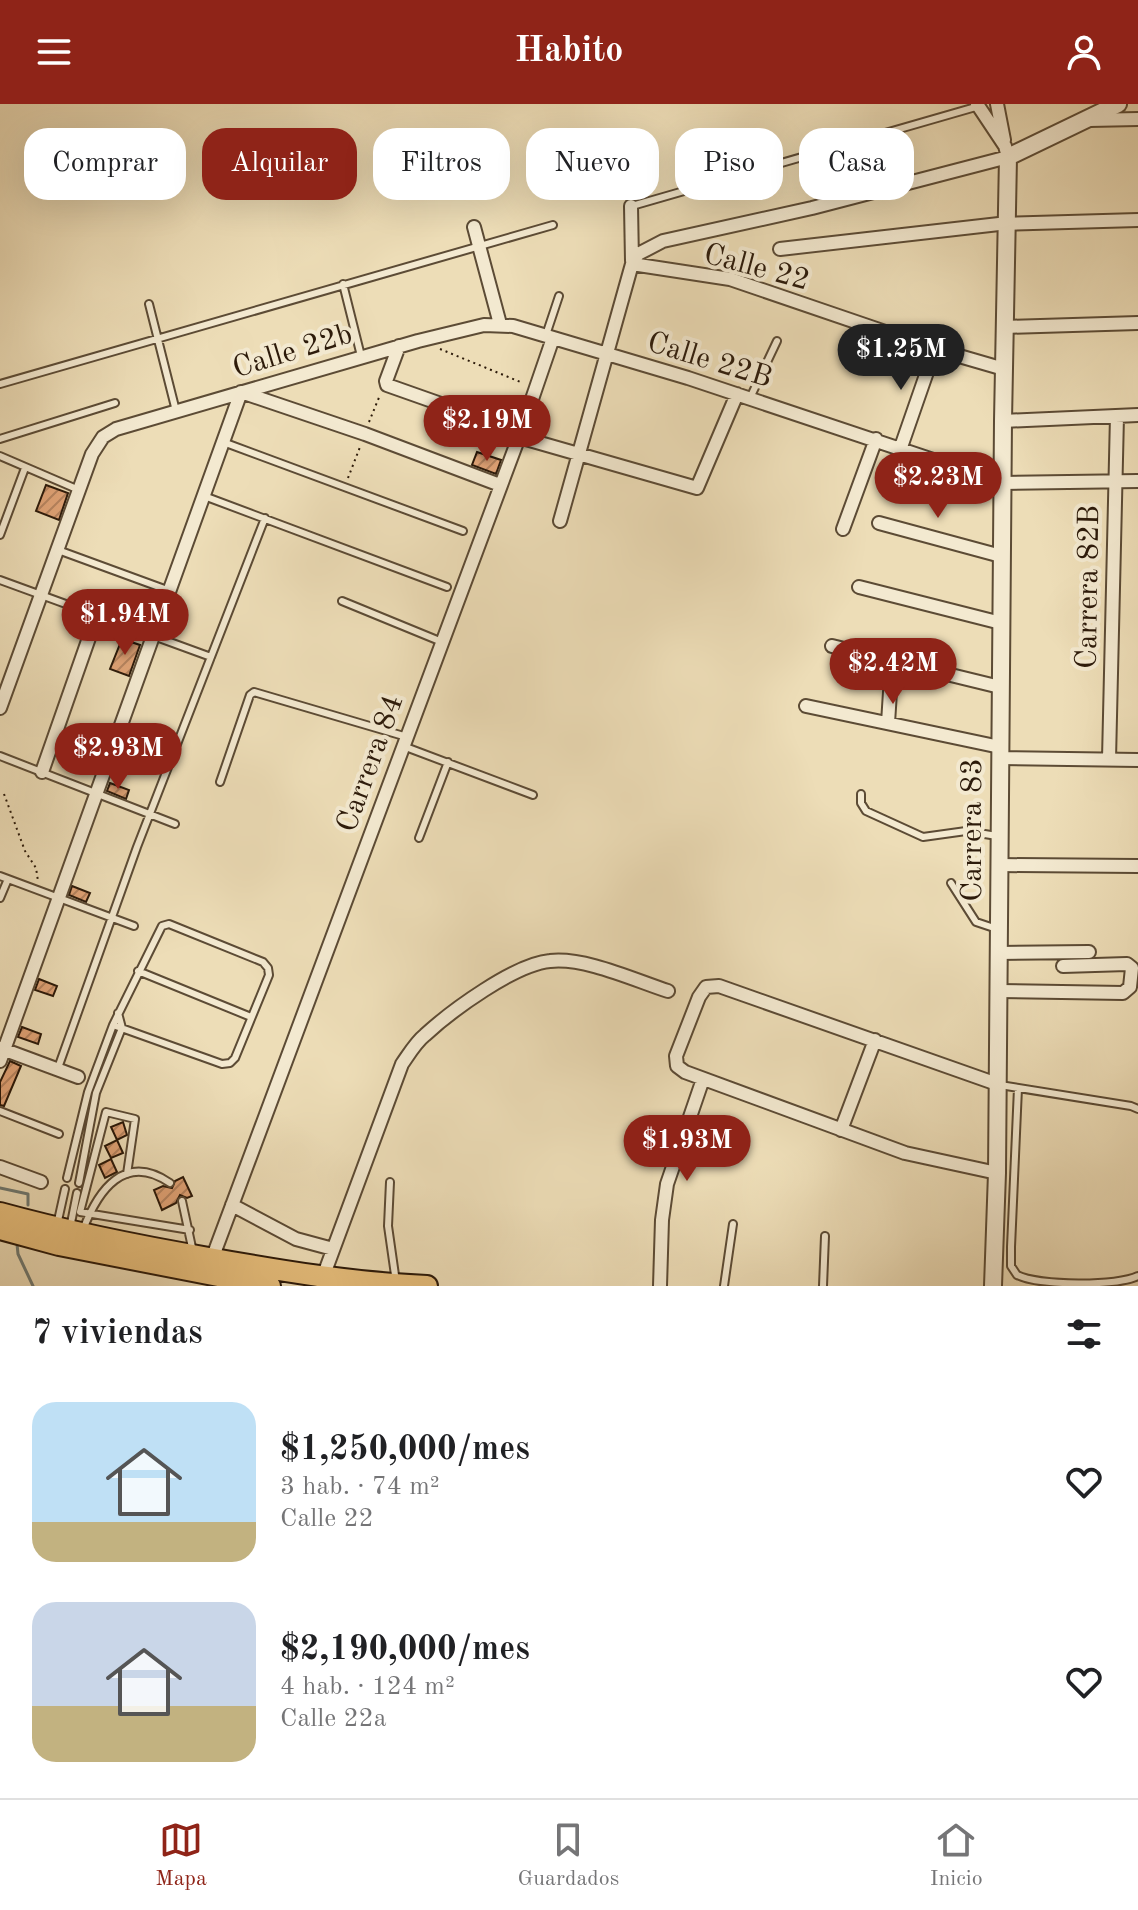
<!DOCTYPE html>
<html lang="es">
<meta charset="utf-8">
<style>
:root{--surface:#fff;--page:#f2f2f2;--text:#202124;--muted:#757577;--line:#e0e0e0;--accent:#8f2418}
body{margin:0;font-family:"Old Standard TT",serif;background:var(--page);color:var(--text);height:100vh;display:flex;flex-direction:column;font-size:30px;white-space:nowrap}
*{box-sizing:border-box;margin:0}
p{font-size:26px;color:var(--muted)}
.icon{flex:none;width:44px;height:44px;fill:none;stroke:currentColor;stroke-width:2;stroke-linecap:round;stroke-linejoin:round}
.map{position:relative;height:1182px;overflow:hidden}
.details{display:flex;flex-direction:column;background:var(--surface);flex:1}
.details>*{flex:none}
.guide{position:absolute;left:24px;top:24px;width:1090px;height:72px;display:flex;gap:16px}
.price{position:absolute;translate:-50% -68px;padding:0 18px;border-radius:28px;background:var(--accent);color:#fff;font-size:26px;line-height:52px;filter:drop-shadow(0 2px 4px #0008)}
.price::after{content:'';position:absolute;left:50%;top:48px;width:24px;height:18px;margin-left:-12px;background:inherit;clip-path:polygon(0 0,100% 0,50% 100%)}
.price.current{background:#222;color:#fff}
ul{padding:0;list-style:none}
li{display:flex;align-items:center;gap:24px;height:200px;padding:0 32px}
li span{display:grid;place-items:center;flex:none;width:224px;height:160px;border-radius:24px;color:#555}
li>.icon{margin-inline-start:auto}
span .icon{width:96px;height:96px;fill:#fffc;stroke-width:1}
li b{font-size:34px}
h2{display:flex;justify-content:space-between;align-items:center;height:96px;padding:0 32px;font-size:34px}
.pill{padding:0 28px;border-radius:24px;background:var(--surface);box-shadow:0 8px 32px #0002;font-size:28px;line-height:72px}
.pill.current{background:var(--accent);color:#fff}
header{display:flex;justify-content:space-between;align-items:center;height:104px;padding:0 32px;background:var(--accent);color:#fff;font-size:36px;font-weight:800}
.menu{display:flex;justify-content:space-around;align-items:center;height:112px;border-top:2px solid var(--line);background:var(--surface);font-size:22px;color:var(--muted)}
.menu a{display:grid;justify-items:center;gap:4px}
.menu .current{color:var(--accent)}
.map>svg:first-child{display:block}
</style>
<header><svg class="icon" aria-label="menu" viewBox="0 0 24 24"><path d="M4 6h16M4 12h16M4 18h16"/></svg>Habito<svg class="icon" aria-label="person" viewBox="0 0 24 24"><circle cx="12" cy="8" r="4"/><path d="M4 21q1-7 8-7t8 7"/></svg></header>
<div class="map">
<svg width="1138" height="1182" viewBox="0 0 1138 1182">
<defs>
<pattern id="building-hatch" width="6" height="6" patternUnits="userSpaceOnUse" patternTransform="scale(2)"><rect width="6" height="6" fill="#e0a376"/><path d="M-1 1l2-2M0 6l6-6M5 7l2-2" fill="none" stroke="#b6845f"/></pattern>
</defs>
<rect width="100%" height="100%" fill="#edddb7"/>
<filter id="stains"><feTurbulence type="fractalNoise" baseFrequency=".0025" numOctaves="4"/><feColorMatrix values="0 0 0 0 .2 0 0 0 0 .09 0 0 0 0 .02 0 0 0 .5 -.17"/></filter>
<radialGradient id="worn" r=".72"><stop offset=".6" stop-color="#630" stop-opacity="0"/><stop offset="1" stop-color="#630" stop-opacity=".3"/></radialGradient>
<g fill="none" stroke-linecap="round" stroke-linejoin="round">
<path stroke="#707a72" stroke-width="3" d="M0,1084L28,1090V1101
M17,1140L18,1150L33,1182"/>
</g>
<path fill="url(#building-hatch)" stroke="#2c1a0a" stroke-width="2" d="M477,348L501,356L496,370L472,361Z
M46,381L68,389L59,416L36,407Z
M122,535L140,541L129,572L110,565Z
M110,679L129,686L126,695L107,687Z
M72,782L90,789L86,798L69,791Z
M39,875L57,882L53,892L35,886Z
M22,923L41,930L38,940L18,933Z
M10,957L21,962L4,1002L0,1001V978Z
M123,1018L127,1031L117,1036L111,1023Z
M117,1036L123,1049L111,1054L105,1042Z
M111,1055L117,1068L105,1074L99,1061Z
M183,1073L192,1092L187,1094L180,1091L176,1099L162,1106L154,1086L163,1082L172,1084L175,1077Z"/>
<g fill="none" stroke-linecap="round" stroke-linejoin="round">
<g stroke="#5c4b35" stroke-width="10">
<path id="service" d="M632,102L979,2
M343,180L361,252
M149,200L176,307
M546,231L559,192
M0,280L553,121
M750,294L777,237
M0,335L115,299
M223,338L463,427
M0,352L79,386
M204,392L447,483
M0,431L25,364
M58,446L170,487
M0,476L211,553
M342,497L442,538
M403,642L533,691
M0,652L175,720
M220,678L250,591L254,588L407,633
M861,690V699L866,707L923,733L966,727L997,732
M419,734L448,658
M0,772L134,822
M951,779L976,818L997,825
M0,794L8,775
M138,867L251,913
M58,964L137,743L265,414
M1000,981L1131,1002L1138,1005
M1018,984L1011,1143V1162L1017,1171C1039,1182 1119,1182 1138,1172
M0,1007L59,1030
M127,1070L135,1015L106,1008L80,1108L190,1126
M67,1074L88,988L113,921L162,822L169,820L263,858L268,864L269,871L235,954L230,959L222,960L113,921
M390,1078L388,1122L396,1178
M79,1079L96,989L122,924L118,909
M182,1097L193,1148
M57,1121L65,1085
M70,1124L77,1089
M83,1126C98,1086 125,1048 170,1079
M724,1182L733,1120
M823,1182L825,1132"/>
</g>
<g stroke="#5c4b35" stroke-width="16">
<path id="minor" d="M997,0L1004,36
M1089,16L1138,15
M631,102L632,157
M474,123L500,220
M780,145L999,120L1138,116
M632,160L730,175L935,245L1004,265
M1005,223L1138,219
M399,242L386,277L387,281L506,323
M1003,317L1138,311
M519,333L697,384L737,290
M901,343L935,245
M560,417L632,160L638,150L663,137L812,104L1008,53L1005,42L977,0
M879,419L1001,452
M843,425L876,335
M859,483L1001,519
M832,542L1000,583
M806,602L1000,643
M0,604L92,350L103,333L116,325L418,237L484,221L513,222L688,274L1002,379L1138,377
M888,619L892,557
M1000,654L1138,656
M1109,655L1117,312
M42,668L97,511
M999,761L1138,762
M998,849L1089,848
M998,887L1123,889L1130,883L1132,864L1127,860L1063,862
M0,944L78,973
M0,957L241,288L365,330L500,381
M997,980L719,882L706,883L699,893L676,952L677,962L685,968L905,1049L997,1069
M841,1026L875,936
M0,1063L41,1078
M232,1101L296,1135L333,1145
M212,1155L519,333L553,234
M323,1173L402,960C409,950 416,938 425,931C451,907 515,860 550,857C585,853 634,876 668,887
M660,1182L662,1116L667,1080L703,975"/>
</g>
<g stroke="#5c4b35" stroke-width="20">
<path id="tertiary" d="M993,1182L997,1069L1003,317L1008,53L1118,0"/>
</g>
<g stroke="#2c1a0a" stroke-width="24">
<path id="trunk" d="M0,1109C69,1128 139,1142 209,1154C281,1167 353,1179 427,1182
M0,1125L59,1141L270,1182"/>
</g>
<path stroke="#2c1a0a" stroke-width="2" stroke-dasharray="2 4" stroke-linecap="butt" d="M440,245L523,279
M369,318L380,291
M348,374L360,343
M4,690L25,747L36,764L38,777"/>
<use href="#service" stroke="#f3e9d0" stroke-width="6"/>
<use href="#minor" stroke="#f3e9d0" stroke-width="12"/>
<use href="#tertiary" stroke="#f3e9d0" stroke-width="16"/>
<use href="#trunk" stroke="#e6be7c" stroke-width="20"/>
</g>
<g text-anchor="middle" stroke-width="8" stroke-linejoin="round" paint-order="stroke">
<g font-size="30" fill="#2c1a0a" stroke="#f3e9d0">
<text transform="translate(757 162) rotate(15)" y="10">Calle 22</text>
<text transform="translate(292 246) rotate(-17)" y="10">Calle 22b</text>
<text transform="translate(710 255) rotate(17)" y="10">Calle 22B</text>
<text transform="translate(1087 483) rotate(-89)" y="10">Carrera 82B</text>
<text transform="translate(369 659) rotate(-70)" y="10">Carrera 84</text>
<text transform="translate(971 726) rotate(-90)" y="10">Carrera 83</text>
</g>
</g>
<rect width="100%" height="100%" filter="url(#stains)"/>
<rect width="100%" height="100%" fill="url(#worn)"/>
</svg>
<b class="price current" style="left:901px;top:288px">$1.25M</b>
<b class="price" style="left:487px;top:359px">$2.19M</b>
<b class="price" style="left:938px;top:416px">$2.23M</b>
<b class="price" style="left:125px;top:553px">$1.94M</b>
<b class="price" style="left:893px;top:602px">$2.42M</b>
<b class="price" style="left:118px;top:687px">$2.93M</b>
<b class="price" style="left:687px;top:1079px">$1.93M</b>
<div class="guide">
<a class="pill">Comprar</a>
<a class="pill current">Alquilar</a>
<a class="pill">Filtros</a>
<a class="pill">Nuevo</a>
<a class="pill">Piso</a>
<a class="pill">Casa</a>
</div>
</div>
<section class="details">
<h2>7 viviendas<svg class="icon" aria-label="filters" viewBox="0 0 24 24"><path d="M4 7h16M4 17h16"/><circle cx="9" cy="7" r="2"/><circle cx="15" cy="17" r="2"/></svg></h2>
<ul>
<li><span style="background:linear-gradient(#bfe0f5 75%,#c2b280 0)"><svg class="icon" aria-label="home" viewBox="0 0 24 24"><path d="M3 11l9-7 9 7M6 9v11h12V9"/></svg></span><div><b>$1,250,000/mes</b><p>3 hab. · 74 m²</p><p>Calle 22</p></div><svg class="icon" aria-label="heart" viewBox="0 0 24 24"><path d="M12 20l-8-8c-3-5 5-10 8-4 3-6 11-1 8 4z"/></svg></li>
<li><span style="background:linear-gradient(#c9d6e8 65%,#c2b280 0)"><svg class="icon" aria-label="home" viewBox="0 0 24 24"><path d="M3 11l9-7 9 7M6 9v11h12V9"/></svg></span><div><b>$2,190,000/mes</b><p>4 hab. · 124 m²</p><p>Calle 22a</p></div><svg class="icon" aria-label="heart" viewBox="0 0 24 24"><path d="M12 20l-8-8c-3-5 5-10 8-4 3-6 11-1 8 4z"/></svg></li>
</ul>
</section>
<nav class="menu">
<a class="current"><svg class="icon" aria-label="map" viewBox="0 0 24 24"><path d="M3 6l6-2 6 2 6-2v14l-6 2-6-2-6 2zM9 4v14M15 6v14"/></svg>Mapa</a>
<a><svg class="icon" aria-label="saved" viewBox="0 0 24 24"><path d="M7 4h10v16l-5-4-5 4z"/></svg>Guardados</a>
<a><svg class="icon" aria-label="home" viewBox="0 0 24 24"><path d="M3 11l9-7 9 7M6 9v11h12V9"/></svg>Inicio</a>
</nav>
